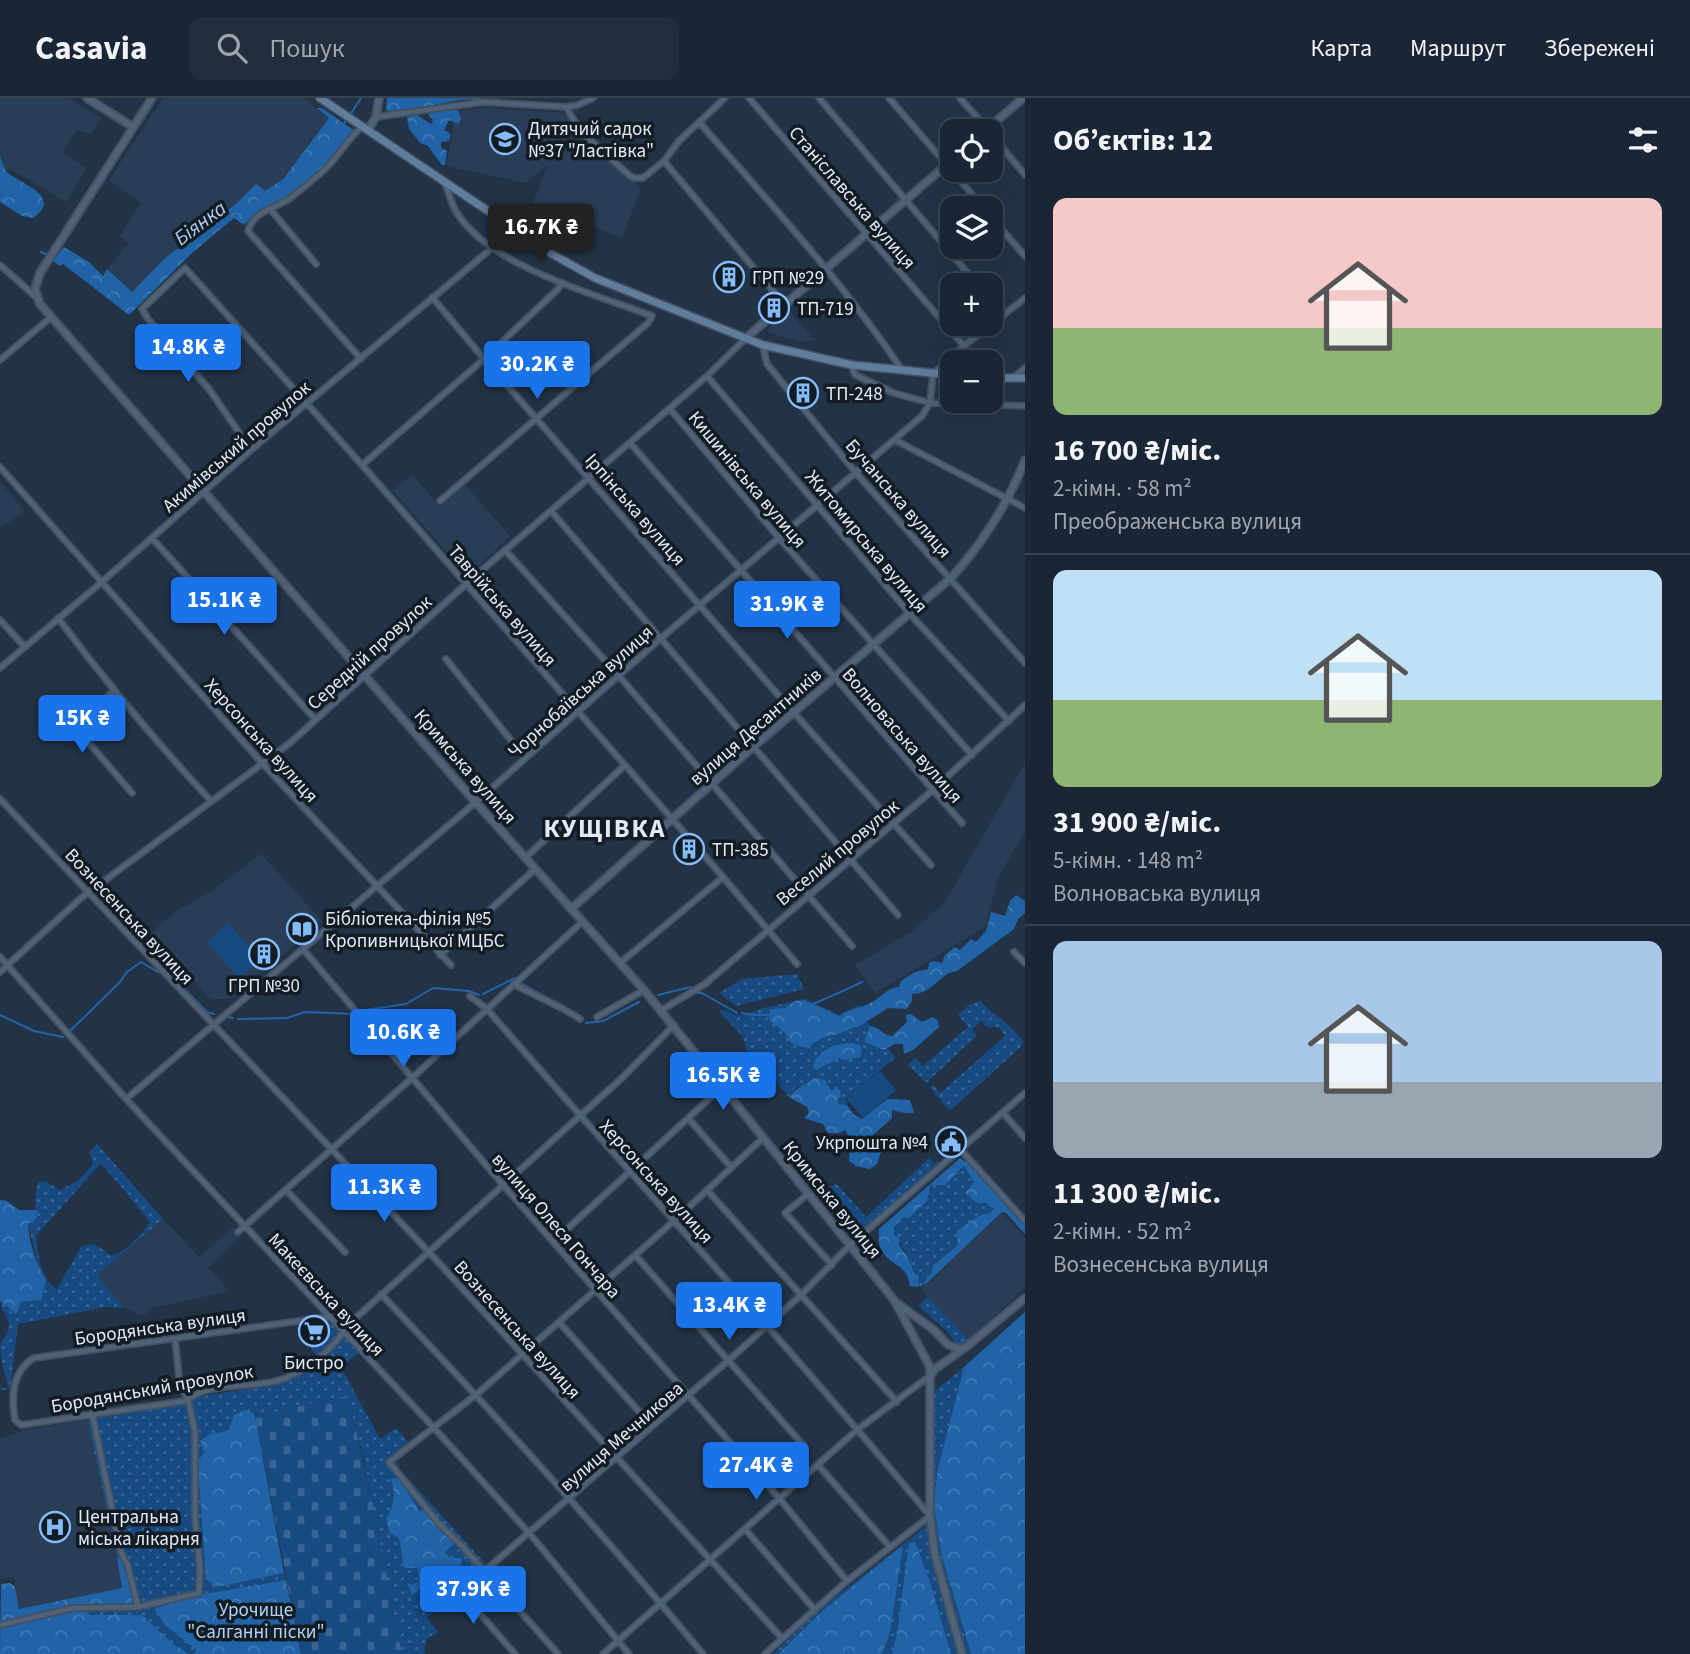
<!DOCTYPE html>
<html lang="uk">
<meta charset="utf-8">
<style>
:root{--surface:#1a2635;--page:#232e3d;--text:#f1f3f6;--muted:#9fa5ad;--line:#384350;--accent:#1a73e8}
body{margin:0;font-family:"Source Sans 3",sans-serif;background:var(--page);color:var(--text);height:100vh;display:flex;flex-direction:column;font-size:26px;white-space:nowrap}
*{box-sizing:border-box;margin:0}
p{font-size:23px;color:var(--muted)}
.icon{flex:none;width:38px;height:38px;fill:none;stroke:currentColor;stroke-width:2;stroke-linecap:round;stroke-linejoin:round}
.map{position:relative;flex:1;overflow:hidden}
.side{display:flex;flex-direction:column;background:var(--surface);width:665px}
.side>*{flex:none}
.controls{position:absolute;left:940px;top:21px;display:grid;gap:14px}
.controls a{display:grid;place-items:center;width:63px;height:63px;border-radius:14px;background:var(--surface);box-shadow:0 7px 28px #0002,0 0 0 2px var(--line);font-size:35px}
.price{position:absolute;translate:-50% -60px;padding:0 16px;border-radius:7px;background:var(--accent);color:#fff;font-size:23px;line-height:46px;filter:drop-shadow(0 2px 4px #0008)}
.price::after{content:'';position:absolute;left:50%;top:42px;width:21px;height:16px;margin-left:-10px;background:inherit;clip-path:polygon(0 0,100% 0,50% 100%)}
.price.current{background:#222;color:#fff}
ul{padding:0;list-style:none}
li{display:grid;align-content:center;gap:14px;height:371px;padding:0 28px}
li+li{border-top:2px solid var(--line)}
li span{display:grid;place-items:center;height:217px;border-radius:14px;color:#555}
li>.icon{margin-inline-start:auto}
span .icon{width:126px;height:126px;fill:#fffc;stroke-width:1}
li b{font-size:30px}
h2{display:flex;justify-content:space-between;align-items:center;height:84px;padding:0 28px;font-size:30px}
header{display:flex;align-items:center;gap:42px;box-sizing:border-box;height:98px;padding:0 35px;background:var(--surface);border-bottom:2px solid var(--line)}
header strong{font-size:33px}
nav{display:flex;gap:38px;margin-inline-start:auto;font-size:24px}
.search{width:490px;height:63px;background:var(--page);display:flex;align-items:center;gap:18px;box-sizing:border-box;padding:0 24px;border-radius:14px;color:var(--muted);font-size:26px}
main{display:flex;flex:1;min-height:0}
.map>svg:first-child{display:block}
</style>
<header>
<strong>Casavia</strong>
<div class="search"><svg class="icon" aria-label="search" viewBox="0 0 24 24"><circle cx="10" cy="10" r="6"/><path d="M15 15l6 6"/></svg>Пошук</div>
<nav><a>Карта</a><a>Маршрут</a><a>Збережені</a></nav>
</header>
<main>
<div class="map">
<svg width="1025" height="1556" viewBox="0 0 1025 1556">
<defs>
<pattern id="grass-dots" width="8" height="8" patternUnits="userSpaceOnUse" patternTransform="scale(1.75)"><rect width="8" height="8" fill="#164a80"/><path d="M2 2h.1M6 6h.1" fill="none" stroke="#386493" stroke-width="1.8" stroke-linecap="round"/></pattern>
<pattern id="forest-crowns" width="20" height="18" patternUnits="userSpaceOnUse" patternTransform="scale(1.75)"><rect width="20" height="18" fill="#2163a7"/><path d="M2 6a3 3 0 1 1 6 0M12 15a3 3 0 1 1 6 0" fill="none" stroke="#417ab4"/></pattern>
<pattern id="cemetery-stones" width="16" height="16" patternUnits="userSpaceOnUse" patternTransform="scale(1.75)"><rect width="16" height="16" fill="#164a80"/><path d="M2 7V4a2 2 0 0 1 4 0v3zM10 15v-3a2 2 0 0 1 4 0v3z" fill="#386493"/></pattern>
</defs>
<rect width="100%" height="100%" fill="#233347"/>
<path fill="#293e56" d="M0,0H69L101,20L91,36L77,32L62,54L87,70L66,104L9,70L4,79L0,77Z
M163,0H303L329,19L282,81L265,93L256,87L237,105L165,160L132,195L107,171L129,145L120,138L141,105L109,82Z
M483,10L565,15L590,43L591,49L599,51L641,90L622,140L533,105L548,66L526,85L446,68L457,13Z
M788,212L815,242L800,244L768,234V230Z
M412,377L440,409L465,387L510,438L468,478L393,393Z
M0,384L25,413L0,430Z
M1025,665V734L998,779L985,829L875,895L855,867L913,833L945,804Z
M261,756L322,823L231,901H211L149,837L175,814L212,793Z
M1002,1115L1025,1139V1189L969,1242L921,1192Z
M163,1121L199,1159L234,1129L241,1137L208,1169L229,1193L153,1210L144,1217L138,1216L124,1210L97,1177Z
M87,1322L122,1490L19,1511L14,1479L0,1481V1341L24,1332Z"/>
<path fill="url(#grass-dots)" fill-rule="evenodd" d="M797,876L804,891L736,908L719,895L742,881Z
M806,901L839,917L859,907L870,928L864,944L884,952L888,950L895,960L846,1000L847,1007L835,1005L837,1000L829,992L806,987L795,990L789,999L769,976L749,961L743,939L719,913L723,911L735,917H745L763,910Z
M980,903C994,918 1011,926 1023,943L1022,948L952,1011H948L930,989L933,987L940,995L1005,938L999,929H992L989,931L981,923L972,932L977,938L926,985L908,967L915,959L923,968L968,929L958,917L969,907Z
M97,1046L163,1121L97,1177L124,1210L105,1209L18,1226L10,1291L0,1292V1290H9C5,1277 0,1260 0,1247C2,1240 9,1236 9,1227C8,1217 0,1211 0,1202L16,1215L20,1204L46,1183L39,1169L28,1126L36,1121L35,1101L38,1083L47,1084L60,1092C74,1086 85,1078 93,1065L89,1054ZM101,1065L150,1124C141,1137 126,1154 111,1158C101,1150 93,1142 81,1149L57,1191C40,1182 38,1156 36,1138Z
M929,1060L934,1066L938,1063L941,1067L856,1138H852L848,1135L819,1100L820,1096L836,1085L866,1119Z
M964,1068L974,1084L965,1095L995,1111L990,1115L979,1117L958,1147L933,1166L932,1174L924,1183L925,1187L918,1189L919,1178L912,1174C910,1169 909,1162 907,1156C901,1146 894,1142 894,1129L930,1087L960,1073Z
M928,1199L969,1242L965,1246L958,1248L947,1233L918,1208Z
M330,1222L360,1254L341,1269L380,1341L396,1330L408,1344L394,1357L399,1370L492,1473L455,1497L427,1520L438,1534L427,1541L424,1552L425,1556H402L382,1461L364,1361L347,1298L255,1318L253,1315L234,1317L228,1333L203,1349L204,1354L198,1370L206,1482L218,1489L284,1475L286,1482L191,1498L154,1511L165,1527L196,1552L194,1556C174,1554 156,1530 142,1517H91L85,1514V1508H136L122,1461H117L87,1322L185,1305L200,1298L273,1288L311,1270L319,1262L309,1246L308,1226ZM391,1382L454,1446L445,1453L450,1460L443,1476L437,1475L436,1483L413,1497L418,1483L416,1469L404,1470L399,1440L386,1420C395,1408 395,1396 391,1382Z
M964,1269L937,1374L942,1459L971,1556H951L931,1487L897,1535L892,1556H882L890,1535L903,1451L900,1449L820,1515L778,1556H773L819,1512L925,1429V1301Z"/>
<path fill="url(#forest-crowns)" d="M387,0H503L459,2L388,16L386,10Z
M317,10H322L355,33L327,66L291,97L255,116L244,127L234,120L193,154L129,217L63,166L60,168L53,163L64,149L89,164L103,178L107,171L132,194L165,160L237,105L256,86L265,93L283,81L329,20Z
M457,10L461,21L458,26L449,22L444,32L451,36L449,43L441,44V50L447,53L445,67H442L427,47L421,46L409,31L407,19L417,17L431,26L433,22L428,17L433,13Z
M0,58C2,63 3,70 7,74C20,86 64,98 33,120L22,118L0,104Z
M1016,797L1025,803V815L1018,821L1014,831L957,873C938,875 934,896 912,896V903L907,911L888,910L861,927L835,937L826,938L805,950L791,945L786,936L769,922L770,911L785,910L795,903L804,902L839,918C849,911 859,911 870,905C881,900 886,890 899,889L901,883L915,874L928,871L929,865L933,863L942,865L945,857L955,849L960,852L971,841L976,844L986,833L991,814L1005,818L1010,803Z
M911,916L922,924L933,919L938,923L939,929L913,952L904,956L903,946H895L884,952L864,944L870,928C879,928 883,938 892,938L907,924L906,917Z
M853,945L860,948L862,952L860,959L845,962L839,960L816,972L813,968C819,951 836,945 853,945Z
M814,980L825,982L832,994L834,991L840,992L841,998L835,1005L847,1007L853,1016L862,1021L887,1001L910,1002L914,1015H904L892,1012V1020L873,1037L883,1048L877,1066L870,1071L856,1068L849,1063L850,1041L845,1032L839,1035H828L823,1026L804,1020L809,1015L807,1009L789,999C796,989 805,988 814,980Z
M960,1060L970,1067L1025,1126V1136L1006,1115L1002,1114L925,1187L924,1184L932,1174L933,1167L958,1147L957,1133L980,1117L990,1115L995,1111L985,1105H977L965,1095L974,1084L964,1068L945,1087H930L927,1103L909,1120L903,1119L894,1129V1137L899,1140V1147C905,1155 912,1164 913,1174L919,1178L918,1189L910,1188C907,1165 891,1169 882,1153C878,1147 879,1138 879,1131Z
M0,1102L7,1103L19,1112H37L36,1121L28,1126C29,1146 37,1166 46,1183L41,1202L21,1204L16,1216L0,1202Z
M1025,1214V1556H971L942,1459L934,1408L937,1374L964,1269Z
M245,1312L253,1315L255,1318L284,1475L218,1489L206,1482L198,1370L199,1362L204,1354L200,1343L210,1336L228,1333L234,1317Z
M398,1380L419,1412L424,1413L454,1446L445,1454L450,1460H461L462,1476L446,1482L443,1476H437L436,1482L412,1497L409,1488L418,1483L417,1470H404L399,1440L390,1435L386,1420C395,1408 395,1395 391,1381Z
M915,1444L931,1487L951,1556H892L897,1535L909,1445Z
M900,1449L903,1450L890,1535L882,1556H778L820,1515Z
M121,1460L136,1508H85V1514L91,1517H142L173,1546L189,1556H0L1,1486L10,1485L15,1489L19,1511L122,1490L117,1461Z
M286,1482L301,1556H194L196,1552L165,1527L154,1511L191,1498Z"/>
<path fill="url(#cemetery-stones)" d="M347,1298C371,1383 384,1470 402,1556H301L255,1318Z"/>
<path fill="#164a80" d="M228,825L260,862L239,880L207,844Z
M880,973L896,992L863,1020L846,1000Z"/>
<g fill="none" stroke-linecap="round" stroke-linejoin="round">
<path stroke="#2364a8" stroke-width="2" d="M350,17L361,0
M41,154L48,157
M53,159L69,164L119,202L138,203L173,163L244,110L284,90L315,67L347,21
M167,873L207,914L214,916
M520,885L573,914
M696,895H702L737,915
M483,896L515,880
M658,897L691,889
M361,915L365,912L406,906L433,890L469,893L479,897
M742,915C784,924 825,901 862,884
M0,917L34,933L63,939
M228,919L233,920
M238,921L287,920L305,914L355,916
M586,925L603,923L639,904
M70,933L119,885L127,874L141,864L158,874"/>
<g stroke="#425161" stroke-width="8">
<path id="minor" d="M749,0L964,248
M819,0L978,187
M889,0L984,110
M960,0L989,33
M567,9C575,33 610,59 629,77L634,80H643L664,63L679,43L725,0
M376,19L483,4L567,9L578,7L593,0
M699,24C769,104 842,183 902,272
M990,35L1025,77
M664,63L785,207
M271,112L316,166
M990,118L1025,158
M0,167L36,199
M432,199L484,261L794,615L931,767
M990,205L1001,220
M763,248L767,266L856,375L1025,565
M361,261L248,133C253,114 273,111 289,101C302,91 315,81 327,69C340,56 348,40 363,28
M0,262L50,220
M852,268L855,277L894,295L930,305L1025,308
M707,278L910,516L1009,623
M1013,280L1025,270
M670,311L779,440L972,657
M895,342L1025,410
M630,345L962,725
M251,352L209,291L148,221L142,211L185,170L362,367L723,779L797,866
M362,367L484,261L558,191L562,185
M0,369L262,665L451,867
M440,403L648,225L652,218C595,196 491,169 457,115C451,106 449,95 445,85
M552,414L898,817
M152,440L315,621
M505,452L619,578L852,848
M58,520C106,584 157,645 211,703
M0,522L24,548
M446,561L525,660
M0,570L103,483L251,352L492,150
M52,602L132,695
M73,627L114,593
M0,701L428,1153L781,1539
M525,760L624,668
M303,851L503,1087L779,1400L847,1483
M1014,854L1025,865
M440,857L535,771
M0,859L126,1001L435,1331L530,1436L629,1556
M620,865L723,779
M0,874L81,800L290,645L466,486L707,278L745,241
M514,886C536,899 560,907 580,921
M470,898L487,911C634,1081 787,1245 930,1418L847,1483L765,1556
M660,913L705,886L934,691L1025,607
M597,919L644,892
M126,1001L476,704L660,541L922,318L930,305L933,276L964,248L1025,200
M1003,1015L1025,1040
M688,1020L731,1069
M961,1052L1025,1123
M286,1092L345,1154
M707,1092L897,1304
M808,1096L785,1115L832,1167
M238,1134L412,980L582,824
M553,1144L721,990
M635,1157L804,1348
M381,1196C492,1313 600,1432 703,1556
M328,1219L34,1260C12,1273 11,1299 15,1322L21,1327L185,1303C191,1299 198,1295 204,1293C227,1286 253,1289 276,1283C305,1276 333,1251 349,1226L623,979L673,928
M559,1224L652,1328
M92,1315L121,1454L128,1468L138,1509
M818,1367L890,1449
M745,1431L814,1511
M0,1527L73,1510L138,1509L199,1495L200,1470L195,1419V1334L188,1301L180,1288L175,1241
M515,1556L469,1503L465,1496L467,1488L729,1262L801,1197L850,1147L1025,995
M558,1556L463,1449L440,1427L389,1364L477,1296L674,1123L763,1040
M603,1556L858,1331L930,1278"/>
</g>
<g stroke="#425161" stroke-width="10">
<path id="tertiary" d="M87,0L133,29
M152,0L40,175L35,191L40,206L470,698L644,892L894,1202L930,1269V1418L935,1457L962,1556
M368,32L376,19L379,0
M985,33L1023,0
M746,240L952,62
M571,811L753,649L951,480C982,446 1008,405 1025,362
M894,1203L934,1232L948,1247L961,1251L964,1250
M931,1277L935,1271L966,1249L1025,1200"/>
</g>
<g stroke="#425161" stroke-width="10">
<path id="secondary" d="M320,0L552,156L595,180L763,247L852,267L952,277
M990,280H1025"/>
</g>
<use href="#minor" stroke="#506277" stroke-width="4.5"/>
<use href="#tertiary" stroke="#506277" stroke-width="6"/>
<use href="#secondary" stroke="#617d9c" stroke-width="7"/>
</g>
<defs>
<g id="school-ring" transform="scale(1.575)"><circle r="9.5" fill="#131b23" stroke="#84bcfb" stroke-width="1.5"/><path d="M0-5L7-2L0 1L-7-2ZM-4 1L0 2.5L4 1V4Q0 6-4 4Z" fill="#84bcfb"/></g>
<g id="building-ring" transform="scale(1.575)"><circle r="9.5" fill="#131b23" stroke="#84bcfb" stroke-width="1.5"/><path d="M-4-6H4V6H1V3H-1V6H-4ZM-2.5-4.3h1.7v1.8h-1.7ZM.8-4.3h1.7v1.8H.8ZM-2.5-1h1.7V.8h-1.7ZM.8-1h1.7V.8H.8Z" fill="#84bcfb"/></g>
<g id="library-ring" transform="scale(1.575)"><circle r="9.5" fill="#131b23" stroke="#84bcfb" stroke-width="1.5"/><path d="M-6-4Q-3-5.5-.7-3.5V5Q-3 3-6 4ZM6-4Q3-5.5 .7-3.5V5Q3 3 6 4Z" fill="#84bcfb"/></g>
<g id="civic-ring" transform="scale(1.575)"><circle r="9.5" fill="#131b23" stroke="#84bcfb" stroke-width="1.5"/><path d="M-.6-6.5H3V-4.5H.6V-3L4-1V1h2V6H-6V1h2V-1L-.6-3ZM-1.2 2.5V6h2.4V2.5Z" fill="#84bcfb"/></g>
<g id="supermarket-ring" transform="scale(1.575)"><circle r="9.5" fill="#131b23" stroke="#84bcfb" stroke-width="1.5"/><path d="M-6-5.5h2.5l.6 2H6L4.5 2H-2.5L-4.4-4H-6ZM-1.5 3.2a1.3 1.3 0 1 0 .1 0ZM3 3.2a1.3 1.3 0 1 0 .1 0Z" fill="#84bcfb"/></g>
<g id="hospital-ring" transform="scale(1.575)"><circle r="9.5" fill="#131b23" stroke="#84bcfb" stroke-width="1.5"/><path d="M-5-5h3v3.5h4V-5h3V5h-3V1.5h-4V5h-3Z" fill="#84bcfb"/></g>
</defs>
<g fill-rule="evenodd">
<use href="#school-ring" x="505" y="41"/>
<use href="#building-ring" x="729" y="179"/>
<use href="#building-ring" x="774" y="210"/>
<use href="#building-ring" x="803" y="295"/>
<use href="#building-ring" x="689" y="751"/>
<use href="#library-ring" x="302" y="831"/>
<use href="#building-ring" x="264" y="856"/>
<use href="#civic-ring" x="951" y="1044"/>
<use href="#supermarket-ring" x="314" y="1233"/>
<use href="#hospital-ring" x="55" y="1429"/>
</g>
<g text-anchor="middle" stroke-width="7" stroke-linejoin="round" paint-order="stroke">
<g font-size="19" fill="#e0eaf7" stroke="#131b23" text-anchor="start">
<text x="528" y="37">Дитячий садок<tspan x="528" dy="22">№37 "Ластівка"</tspan></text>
<text x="752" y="186">ГРП №29</text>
<text x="797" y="217">ТП-719</text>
<text x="826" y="302">ТП-248</text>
<text x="712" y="758">ТП-385</text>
<text x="325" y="827">Бібліотека-філія №5<tspan x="325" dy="22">Кропивницької МЦБС</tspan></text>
<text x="264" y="894" text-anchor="middle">ГРП №30</text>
<text x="928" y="1051" text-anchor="end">Укрпошта №4</text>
<text x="314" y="1271" text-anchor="middle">Бистро</text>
<text x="78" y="1425">Центральна<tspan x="78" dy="22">міська лікарня</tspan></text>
</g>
<g font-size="19" fill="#e0eaf7" stroke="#131b23">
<text transform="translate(853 99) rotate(49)" y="7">Станіславська вулиця</text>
<text transform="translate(236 348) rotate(-41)" y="7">Акимівський провулок</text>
<text transform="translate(748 381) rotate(50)" y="7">Кишинівська вулиця</text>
<text transform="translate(899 400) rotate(49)" y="7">Бучанська вулиця</text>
<text transform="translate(636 411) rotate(49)" y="7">Ірпінська вулиця</text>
<text transform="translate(867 443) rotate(50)" y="7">Житомирська вулиця</text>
<text transform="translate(503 507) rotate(49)" y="7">Таврійська вулиця</text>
<text transform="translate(369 554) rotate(-42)" y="7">Середній провулок</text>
<text transform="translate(580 593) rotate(-42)" y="7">Чорнобаївська вулиця</text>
<text transform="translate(755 628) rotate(-41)" y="7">вулиця Десантників</text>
<text transform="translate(903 637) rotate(49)" y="7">Волноваська вулиця</text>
<text transform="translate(262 642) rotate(48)" y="7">Херсонська вулиця</text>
<text transform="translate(466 668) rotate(49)" y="7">Кримська вулиця</text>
<text transform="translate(837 754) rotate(-40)" y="7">Веселий провулок</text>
<text transform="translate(130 818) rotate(47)" y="7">Вознесенська вулиця</text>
<text transform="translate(657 1083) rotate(48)" y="7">Херсонська вулиця</text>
<text transform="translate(833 1101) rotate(51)" y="7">Кримська вулиця</text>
<text transform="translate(557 1127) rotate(49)" y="7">вулиця Олеся Гончара</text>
<text transform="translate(327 1196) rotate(47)" y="7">Макеєвська вулиця</text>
<text transform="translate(160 1228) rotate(-8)" y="7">Бородянська вулиця</text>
<text transform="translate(518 1231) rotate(48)" y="7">Вознесенська вулиця</text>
<text transform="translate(152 1290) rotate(-10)" y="7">Бородянський провулок</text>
<text transform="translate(621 1338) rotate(-41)" y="7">вулиця Мечникова</text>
</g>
<g font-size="19" fill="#b0d0f5" stroke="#131b23">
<text x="256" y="1518">Урочище<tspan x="256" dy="22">"Салганні піски"</tspan></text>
</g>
<g font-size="21" font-style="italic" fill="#abcbf0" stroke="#131b23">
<text transform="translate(200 125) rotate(-37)" y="7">Біянка</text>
</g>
<g font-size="26" font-weight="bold" letter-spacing="2" fill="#e0eaf7" stroke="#131b23">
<text x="605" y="739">КУЩІВКА</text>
</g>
</g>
</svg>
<div class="controls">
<a><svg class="icon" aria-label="locate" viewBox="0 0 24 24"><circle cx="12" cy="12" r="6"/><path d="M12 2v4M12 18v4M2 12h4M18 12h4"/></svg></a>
<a><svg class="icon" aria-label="layers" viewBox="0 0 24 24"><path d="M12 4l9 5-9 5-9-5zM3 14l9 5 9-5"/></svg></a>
<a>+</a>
<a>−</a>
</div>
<b class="price current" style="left:541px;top:166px">16.7K ₴</b>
<b class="price" style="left:188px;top:286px">14.8K ₴</b>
<b class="price" style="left:537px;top:303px">30.2K ₴</b>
<b class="price" style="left:224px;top:539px">15.1K ₴</b>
<b class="price" style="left:787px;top:543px">31.9K ₴</b>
<b class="price" style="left:82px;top:657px">15K ₴</b>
<b class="price" style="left:403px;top:971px">10.6K ₴</b>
<b class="price" style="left:723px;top:1014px">16.5K ₴</b>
<b class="price" style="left:384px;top:1126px">11.3K ₴</b>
<b class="price" style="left:729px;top:1244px">13.4K ₴</b>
<b class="price" style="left:756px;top:1404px">27.4K ₴</b>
<b class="price" style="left:473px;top:1528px">37.9K ₴</b>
</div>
<section class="side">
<h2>Об’єктів: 12<svg class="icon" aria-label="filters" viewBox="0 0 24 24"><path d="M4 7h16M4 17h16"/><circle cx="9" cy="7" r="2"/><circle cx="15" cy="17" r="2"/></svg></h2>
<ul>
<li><span style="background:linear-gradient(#f6c9c9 60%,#8fb573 0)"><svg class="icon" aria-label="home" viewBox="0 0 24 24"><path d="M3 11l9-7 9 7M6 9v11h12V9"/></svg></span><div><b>16 700 ₴/міс.</b><p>2-кімн. · 58 m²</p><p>Преображенська вулиця</p></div></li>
<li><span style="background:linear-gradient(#bfe0f5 60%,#8fb573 0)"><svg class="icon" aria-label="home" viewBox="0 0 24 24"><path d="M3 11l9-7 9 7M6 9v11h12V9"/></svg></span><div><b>31 900 ₴/міс.</b><p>5-кімн. · 148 m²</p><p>Волноваська вулиця</p></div></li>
<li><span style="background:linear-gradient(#a9c7e8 65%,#9aa5b1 0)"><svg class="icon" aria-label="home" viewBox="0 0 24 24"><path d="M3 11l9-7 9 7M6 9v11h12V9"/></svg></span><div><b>11 300 ₴/міс.</b><p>2-кімн. · 52 m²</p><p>Вознесенська вулиця</p></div></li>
</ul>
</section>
</main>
